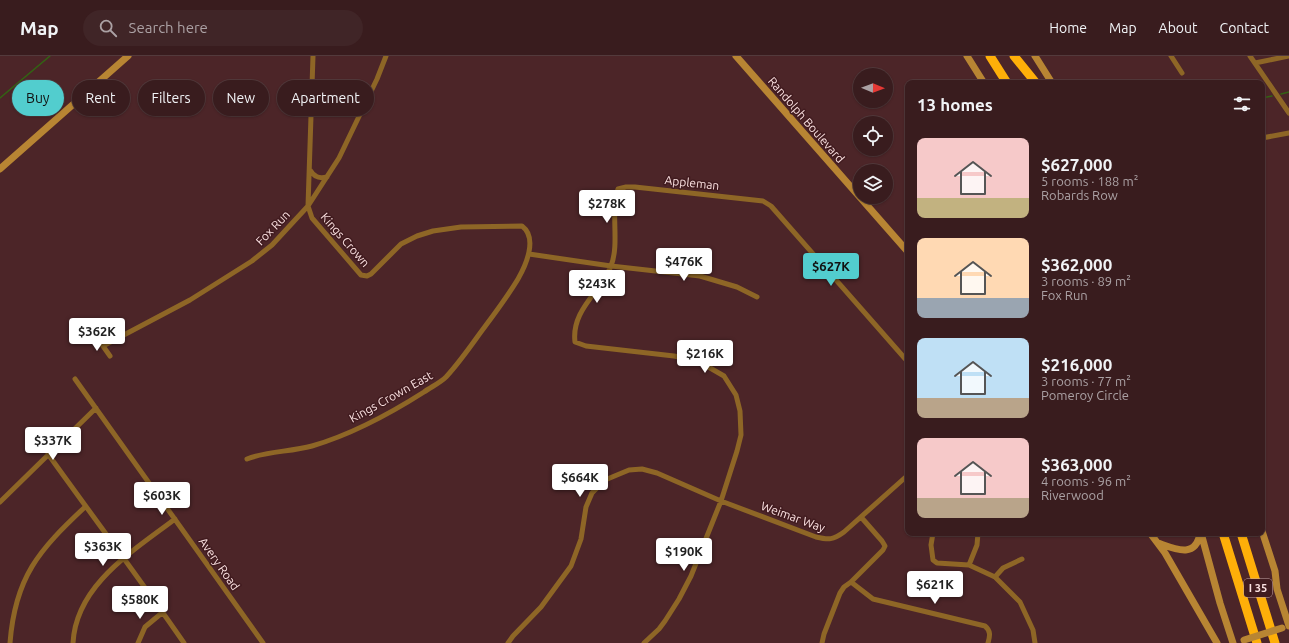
<!DOCTYPE html>
<meta charset="utf-8">
<style>
:root{--surface:#391c1e;--page:#402527;--text:#f1f3f6;--muted:#aba1a4;--line:#533a3c;--accent:#52cdce}
body{margin:0;font-family:Ubuntu,sans-serif;background:var(--page);color:var(--text);height:100vh;display:flex;flex-direction:column;font-size:15px;white-space:nowrap}
*{box-sizing:border-box;margin:0}
p{font-size:13px;color:var(--muted)}
.icon{flex:none;width:22px;height:22px;fill:none;stroke:currentColor;stroke-width:2;stroke-linecap:round;stroke-linejoin:round}
.map{position:relative;flex:1;overflow:hidden}
.panel{position:absolute;left:905px;top:24px;width:360px;height:456px;display:flex;flex-direction:column;background:var(--surface);border-radius:8px;box-shadow:0 1px 3px #0004,0 0 0 1px var(--line)}
.panel>*{flex:none}
.guide{position:absolute;left:12px;top:24px;width:380px;height:36px;display:flex;gap:8px}
.needle{width:26px;rotate:91deg}
.tools{position:absolute;left:853px;top:12px;display:grid;gap:8px}
.tools a{display:grid;place-items:center;width:40px;height:40px;border-radius:50%;background:var(--surface);box-shadow:0 1px 3px #0004,0 0 0 1px var(--line);font-size:20px}
.price{position:absolute;translate:-50% -34px;padding:0 9px;border-radius:4px;background:#fff;color:#222;font-size:13px;line-height:26px;filter:drop-shadow(0 1px 2px #0008)}
.price::after{content:'';position:absolute;left:50%;top:24px;width:12px;height:9px;margin-left:-6px;background:inherit;clip-path:polygon(0 0,100% 0,50% 100%)}
.price.current{background:var(--accent);color:#111}
ul{padding:0;list-style:none}
li{display:flex;align-items:center;gap:12px;height:100px;padding:0 12px}
li span{display:grid;place-items:center;flex:none;width:112px;height:80px;border-radius:8px;color:#555}
li>.icon{margin-inline-start:auto}
span .icon{width:48px;height:48px;fill:#fffc;stroke-width:1}
li b{font-size:17px}
h2{display:flex;justify-content:space-between;align-items:center;height:48px;padding:0 12px;font-size:17px}
.pill{padding:0 14px;border-radius:18px;background:var(--surface);box-shadow:0 1px 3px #0004,0 0 0 1px var(--line);font-size:14px;line-height:36px}
.pill.current{background:var(--accent);color:#111}
header{display:flex;align-items:center;gap:24px;box-sizing:border-box;height:56px;padding:0 20px;background:var(--surface);border-bottom:1px solid var(--line)}
header strong{font-size:19px}
nav{display:flex;gap:22px;margin-inline-start:auto;font-size:14px}
.search{width:280px;height:36px;background:var(--page);display:flex;align-items:center;gap:10px;box-sizing:border-box;padding:0 14px;border-radius:22px;color:var(--muted);font-size:15px}
.map>svg:first-child{display:block}
</style>
<header>
<strong>Map</strong>
<div class="search"><svg class="icon" aria-label="search" viewBox="0 0 24 24"><circle cx="10" cy="10" r="6"/><path d="M15 15l6 6"/></svg>Search here</div>
<nav><a>Home</a><a>Map</a><a>About</a><a>Contact</a></nav>
</header>
<div class="map">
<svg width="1289" height="587" viewBox="0 0 1289 587">
<rect width="100%" height="100%" fill="#4c2528"/>
<g fill="none" stroke-linecap="round" stroke-linejoin="round">
<path stroke="#336313" stroke-width="1.5" d="M1281,38L1289,36
M0,42L50,0
M1262,42L1272,40"/>
<path stroke="#8e6626" stroke-width="5" d="M1171,0L1182,17
M1250,0L1289,57
M1255,7L1289,0
M1262,82L1289,77
M310,114C314,121 319,123 327,121
M529,198L611,210L700,220L737,231L757,241
M98,283L110,300
M103,290L190,244L252,205L272,189L308,150L339,102L377,23L386,0
M75,323L263,587
M48,398C93,461 140,523 184,587
M247,403C267,395 290,396 312,390C350,379 391,357 424,336C431,331 440,327 446,321C458,308 468,294 478,280C492,261 506,243 518,223C526,209 538,182 522,170L461,171L433,175L417,180L401,188L371,218L367,220L361,219L312,162L308,150L313,0
M0,446L96,352
M933,477L931,489L933,504L937,507L969,509L995,521L1020,546L1033,574L1035,587
M969,509L977,489L978,477
M995,521L1003,512L1022,503
M851,526L873,543L985,570C991,575 990,580 988,587
M10,587C15,521 39,494 85,451
M73,587C76,529 133,495 175,463
M138,587L145,571L163,556
M508,587L513,580L541,551L571,510L581,483L586,451L592,437L605,424L629,414L642,413L657,417L721,445L816,481C829,484 833,484 844,476L908,419
M644,587L659,573L665,565L679,543L691,520L721,445L737,395L741,379L740,355L736,339L724,320L698,305L674,300L586,290L575,286C571,254 601,236 611,210C620,187 610,155 618,133L626,131H635L763,145L771,150L908,306
M822,587L824,578L840,537L844,531L851,526L883,494L885,490L882,485L861,461"/>
<path stroke="#b88533" stroke-width="7" d="M736,0L908,196
M967,0L984,27
M1035,0L1052,27
M0,113L128,0
M1262,475L1275,515L1277,533L1289,570
M1150,477L1165,497L1217,587
M1201,477L1220,547L1233,587
M1158,487C1175,493 1196,503 1200,477"/>
<path stroke="#feaf09" stroke-width="9" d="M990,0L1007,27
M1014,0L1036,27
M1223,477L1257,587
M1241,477L1275,587"/>
<path stroke="#b88533" stroke-width="7" d="M1244,584L1282,572"/>
</g>
<g text-anchor="middle" stroke-width="3" stroke-linejoin="round" paint-order="stroke">
<rect fill="#411b1f" stroke="#c3a6a7" stroke-width="1" x="1244" y="523" width="28" height="18" rx="3"/>
<g font-size="11" font-weight="bold" fill="#fbe1e1">
<text x="1258" y="536">I 35</text>
</g>
<g font-size="12" fill="#fbe1e1" stroke="#411b1f">
<text transform="translate(806 64) rotate(49)" y="4">Randolph Boulevard</text>
<text transform="translate(692 127) rotate(6)" y="4">Appleman</text>
<text transform="translate(273 172) rotate(-46)" y="4">Fox Run</text>
<text transform="translate(345 184) rotate(49)" y="4">Kings Crown</text>
<text transform="translate(391 341) rotate(-29)" y="4">Kings Crown East</text>
<text transform="translate(793 461) rotate(20)" y="4">Weimar Way</text>
<text transform="translate(219 508) rotate(55)" y="4">Avery Road</text>
</g>
</g>
</svg>
<div class="tools">
<a><svg class="needle" viewBox="-14 -14 28 28"><path d="M0-13l5 13h-10z" fill="#e53935"/><path d="M0 13l5-13h-10z" fill="#aba1a4"/></svg></a>
<a><svg class="icon" aria-label="locate" viewBox="0 0 24 24"><circle cx="12" cy="12" r="6"/><path d="M12 2v4M12 18v4M2 12h4M18 12h4"/></svg></a>
<a><svg class="icon" aria-label="layers" viewBox="0 0 24 24"><path d="M12 4l9 5-9 5-9-5zM3 14l9 5 9-5"/></svg></a>
</div>
<b class="price" style="left:607px;top:168px">$278K</b>
<b class="price" style="left:684px;top:226px">$476K</b>
<b class="price current" style="left:831px;top:231px">$627K</b>
<b class="price" style="left:597px;top:248px">$243K</b>
<b class="price" style="left:97px;top:296px">$362K</b>
<b class="price" style="left:705px;top:318px">$216K</b>
<b class="price" style="left:53px;top:405px">$337K</b>
<b class="price" style="left:580px;top:442px">$664K</b>
<b class="price" style="left:162px;top:460px">$603K</b>
<b class="price" style="left:103px;top:511px">$363K</b>
<b class="price" style="left:684px;top:516px">$190K</b>
<b class="price" style="left:935px;top:549px">$621K</b>
<b class="price" style="left:140px;top:564px">$580K</b>
<div class="guide">
<a class="pill current">Buy</a>
<a class="pill">Rent</a>
<a class="pill">Filters</a>
<a class="pill">New</a>
<a class="pill">Apartment</a>
</div>
<section class="panel">
<h2>13 homes<svg class="icon" aria-label="filters" viewBox="0 0 24 24"><path d="M4 7h16M4 17h16"/><circle cx="9" cy="7" r="2"/><circle cx="15" cy="17" r="2"/></svg></h2>
<ul>
<li><span style="background:linear-gradient(#f6c9c9 75%,#c2b280 0)"><svg class="icon" aria-label="home" viewBox="0 0 24 24"><path d="M3 11l9-7 9 7M6 9v11h12V9"/></svg></span><div><b>$627,000</b><p>5 rooms · 188 m²</p><p>Robards Row</p></div></li>
<li><span style="background:linear-gradient(#ffd9b3 75%,#9aa5b1 0)"><svg class="icon" aria-label="home" viewBox="0 0 24 24"><path d="M3 11l9-7 9 7M6 9v11h12V9"/></svg></span><div><b>$362,000</b><p>3 rooms · 89 m²</p><p>Fox Run</p></div></li>
<li><span style="background:linear-gradient(#bfe0f5 75%,#b9a48a 0)"><svg class="icon" aria-label="home" viewBox="0 0 24 24"><path d="M3 11l9-7 9 7M6 9v11h12V9"/></svg></span><div><b>$216,000</b><p>3 rooms · 77 m²</p><p>Pomeroy Circle</p></div></li>
<li><span style="background:linear-gradient(#f6c9c9 75%,#b9a48a 0)"><svg class="icon" aria-label="home" viewBox="0 0 24 24"><path d="M3 11l9-7 9 7M6 9v11h12V9"/></svg></span><div><b>$363,000</b><p>4 rooms · 96 m²</p><p>Riverwood</p></div></li>
</ul>
</section>
</div>
